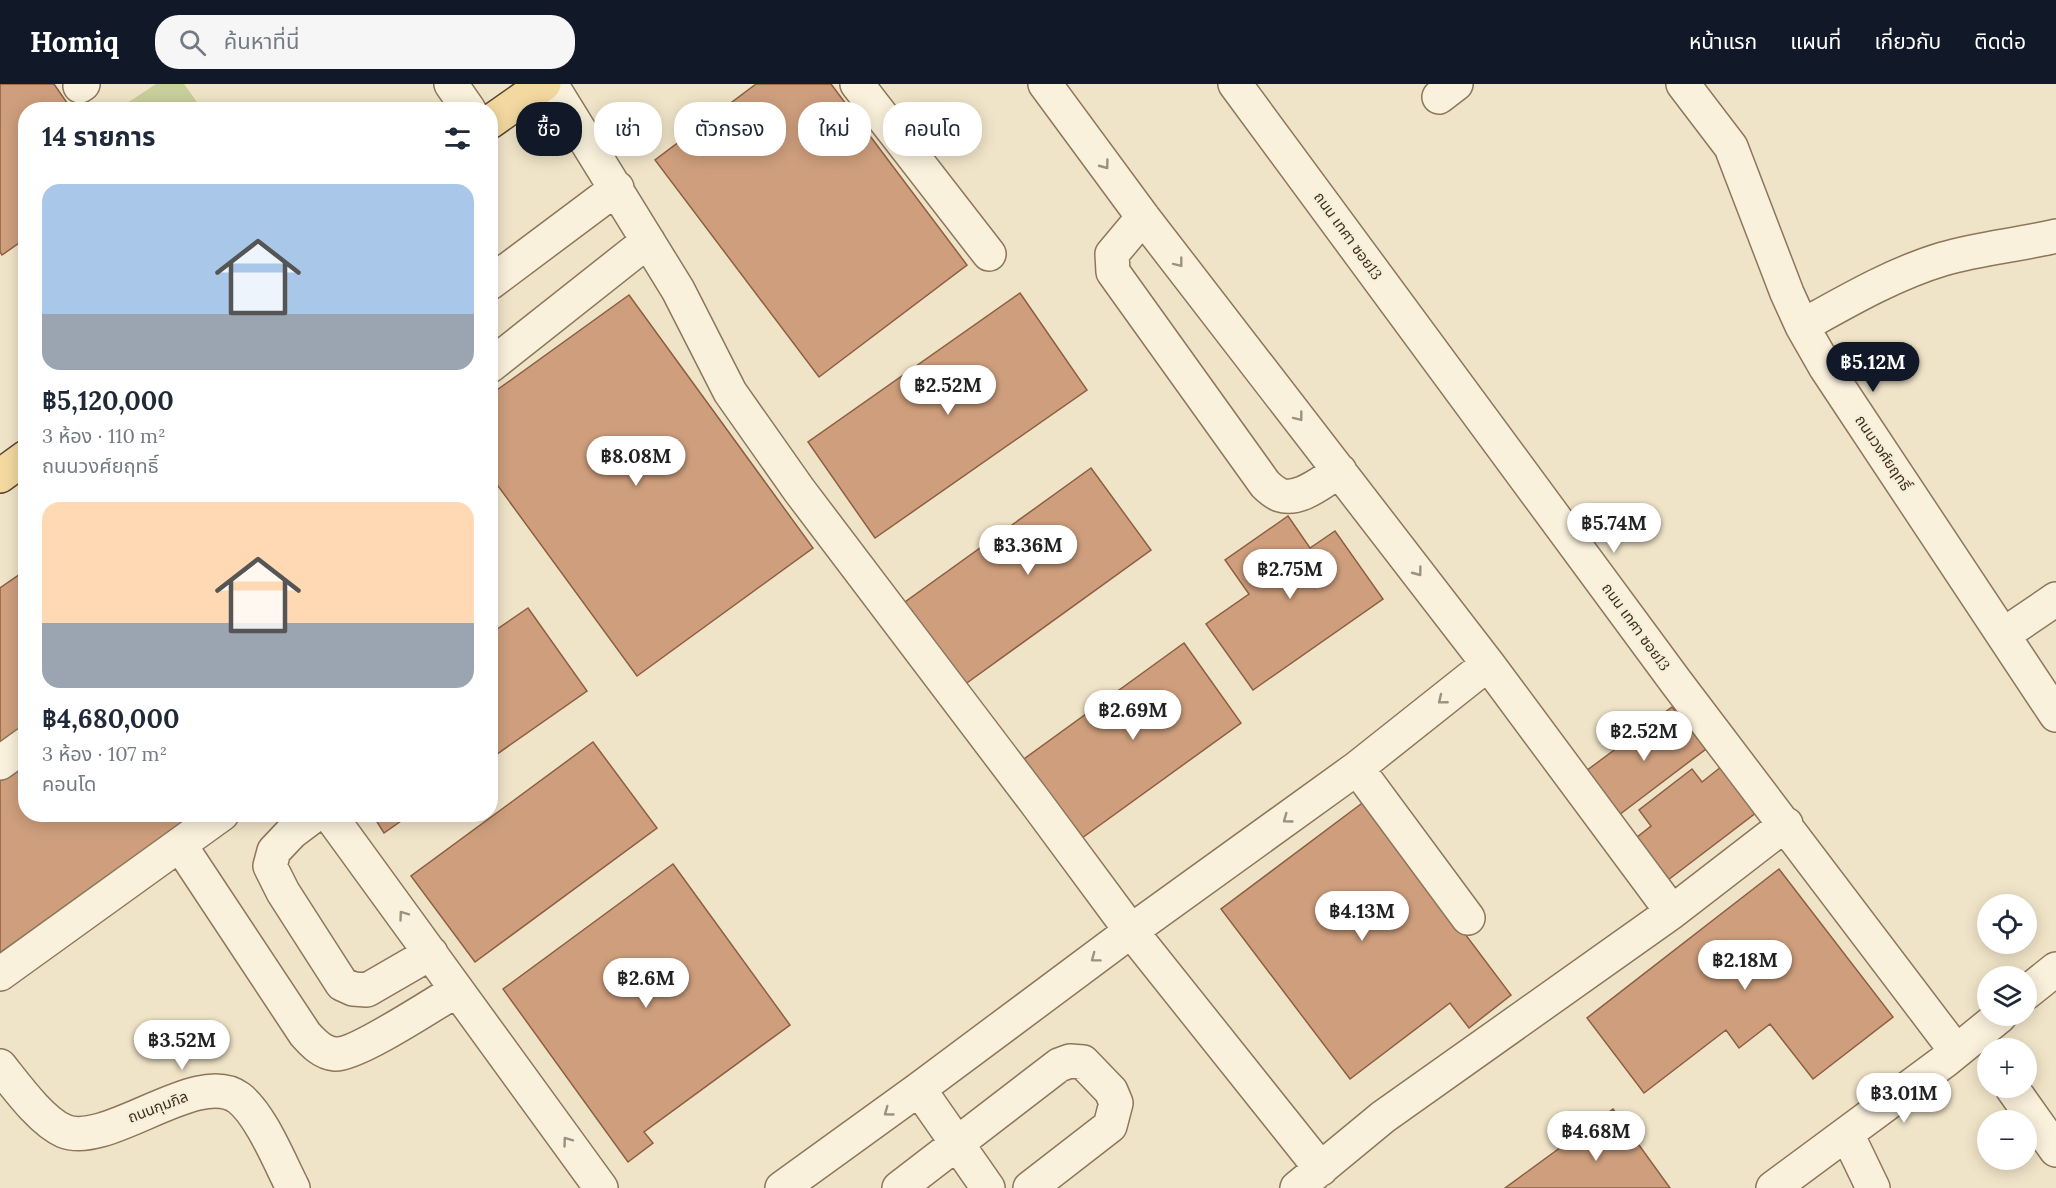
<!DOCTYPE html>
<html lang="th">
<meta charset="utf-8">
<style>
:root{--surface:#fff;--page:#f6f6f7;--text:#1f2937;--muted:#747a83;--accent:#111827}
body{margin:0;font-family:Lora,"Noto Sans Thai",serif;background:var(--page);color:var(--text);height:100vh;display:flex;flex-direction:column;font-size:22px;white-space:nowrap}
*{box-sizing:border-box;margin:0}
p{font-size:20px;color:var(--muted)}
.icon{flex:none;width:33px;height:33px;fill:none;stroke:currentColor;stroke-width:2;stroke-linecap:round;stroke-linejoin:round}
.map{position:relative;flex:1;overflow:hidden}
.drawer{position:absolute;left:18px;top:18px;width:480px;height:720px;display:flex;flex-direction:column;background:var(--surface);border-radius:24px;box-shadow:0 3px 15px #0003}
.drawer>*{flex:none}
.guide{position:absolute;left:516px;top:18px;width:570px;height:54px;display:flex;gap:12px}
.fabs{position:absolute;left:1977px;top:810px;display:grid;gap:12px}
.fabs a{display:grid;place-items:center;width:60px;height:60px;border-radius:50%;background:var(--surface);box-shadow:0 3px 15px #0003;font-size:30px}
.price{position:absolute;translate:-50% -51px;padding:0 14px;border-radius:21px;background:#fff;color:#222;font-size:20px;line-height:39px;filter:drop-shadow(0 2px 3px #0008)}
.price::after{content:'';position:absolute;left:50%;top:36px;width:18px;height:14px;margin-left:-9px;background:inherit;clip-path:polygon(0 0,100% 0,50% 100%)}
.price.on{background:var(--accent);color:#fff}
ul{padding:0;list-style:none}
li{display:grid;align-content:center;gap:12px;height:318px;padding:0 24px}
li span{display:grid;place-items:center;height:186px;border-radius:18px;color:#555}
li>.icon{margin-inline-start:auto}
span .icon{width:108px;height:108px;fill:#fffc;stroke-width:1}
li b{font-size:26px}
h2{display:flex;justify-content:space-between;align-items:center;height:72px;padding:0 24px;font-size:26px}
.tag{padding:0 21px;border-radius:24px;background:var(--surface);box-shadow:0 3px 15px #0003;font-size:21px;line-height:54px}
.tag.on{background:var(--accent);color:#fff}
header{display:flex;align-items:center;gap:36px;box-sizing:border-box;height:84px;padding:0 30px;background:var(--accent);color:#fff}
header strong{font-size:28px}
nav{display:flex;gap:33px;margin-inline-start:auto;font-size:21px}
.search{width:420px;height:54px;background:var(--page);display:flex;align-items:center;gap:15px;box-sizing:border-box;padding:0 21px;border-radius:24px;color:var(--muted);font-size:22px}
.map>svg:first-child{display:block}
</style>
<header>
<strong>Homiq</strong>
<div class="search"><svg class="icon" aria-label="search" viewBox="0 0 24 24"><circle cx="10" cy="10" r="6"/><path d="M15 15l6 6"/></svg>ค้นหาที่นี่</div>
<nav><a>หน้าแรก</a><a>แผนที่</a><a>เกี่ยวกับ</a><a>ติดต่อ</a></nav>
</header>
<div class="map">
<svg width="2056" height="1104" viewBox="0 0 2056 1104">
<rect width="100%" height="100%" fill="#f0e4c8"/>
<path fill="#c9cf9b" d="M156,0H184L202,25H118Z"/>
<path fill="#cf9f7d" stroke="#8d5f41" stroke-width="1.5" d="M0,0H54L72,26H26V154L2,171L0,168Z
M756,0H831L967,181L819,293L655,76Z
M1020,209L1087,306L875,454L808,358Z
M629,211L813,464L637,592L490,391V311Z
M1091,384L1151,466L964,601L905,518Z
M1288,432L1310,464L1335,447L1383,515L1253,606L1206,540L1249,510L1225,476Z
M26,486V653L0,670V504Z
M528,524L587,607L490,675V550Z
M1184,559L1241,639L1082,754L1024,675Z
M1672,623L1706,665L1615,734L1582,690Z
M593,658L657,744L475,878L411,792Z
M26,677V730H197L0,869V695Z
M1721,683L1757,728L1668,796L1636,754L1651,742L1639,726L1692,685L1702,698Z
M1365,717L1511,911L1469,944L1450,919L1350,995L1221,825Z
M372,730H411L384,749Z
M673,780L790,941L644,1048L653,1059L628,1078L503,905Z
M1779,785L1893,933L1813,995L1770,940L1739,964L1726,946L1644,1009L1587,934Z
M1613,1025L1670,1104H1505Z"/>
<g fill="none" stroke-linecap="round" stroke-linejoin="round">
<g stroke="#8d765c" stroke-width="36">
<path id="minor" d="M451,0L469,26
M551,0L678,206L730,308L799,406L1037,720L1131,847L1321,1085
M857,0L989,170
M1045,0L1143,133L1488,580L1672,828
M1235,0L1676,598L1956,967
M1683,0L1731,63L1787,209L1802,242L1826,284L2056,631
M80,2L83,0
M1439,13L1456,0
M1143,133L1112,170L1113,188L1265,400C1269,404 1275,409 1280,411C1300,418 1324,396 1340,387
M490,199L617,104
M1802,242C1847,217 1893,190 1943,175C1980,164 2019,161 2056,152
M490,282L648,157
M2003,551L2056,515
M0,679L26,660
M1357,684L1468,834
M316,730L292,748L274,767L270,782L283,808L342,900L353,905L367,906L431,869
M329,730L601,1104
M180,761L305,950C312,958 322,969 335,970C355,972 435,919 457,906
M0,890L222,730
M2026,909L2056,885
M0,982C16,1002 41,1037 64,1047C108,1065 198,983 239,1014C261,1031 280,1079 293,1104
M2012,1004L2056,1066
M919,1005L988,1104
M1847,1050L1873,1104
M782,1104L919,1005L1131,847L1357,684L1488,580
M899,1104L1059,981L1070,977L1083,978L1111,1007L1116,1019L1110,1042L1030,1104
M1297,1104L1383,1033L1672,828L1786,740
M1773,1104L1946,976L2000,932"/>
</g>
<g stroke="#5b4430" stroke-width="36">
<path id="major" d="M490,38L544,0
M0,392L26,373"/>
</g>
<use href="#minor" stroke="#faf1dc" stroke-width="33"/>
<use href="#major" stroke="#f3d9a0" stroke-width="33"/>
</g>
<defs><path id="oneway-chevron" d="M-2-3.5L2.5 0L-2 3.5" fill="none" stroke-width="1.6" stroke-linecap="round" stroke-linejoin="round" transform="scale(1.5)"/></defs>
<g stroke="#9c907e">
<use href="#oneway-chevron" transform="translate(1105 81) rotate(53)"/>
<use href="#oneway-chevron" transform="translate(1179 179) rotate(52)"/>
<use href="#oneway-chevron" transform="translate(1299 333) rotate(52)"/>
<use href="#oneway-chevron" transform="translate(1418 488) rotate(53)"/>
<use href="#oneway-chevron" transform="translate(1442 616) rotate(141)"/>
<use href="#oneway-chevron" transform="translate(1287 735) rotate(144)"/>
<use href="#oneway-chevron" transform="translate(403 831) rotate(-126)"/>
<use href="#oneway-chevron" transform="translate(1095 874) rotate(143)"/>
<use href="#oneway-chevron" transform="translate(888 1028) rotate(144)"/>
<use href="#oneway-chevron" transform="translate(567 1057) rotate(-126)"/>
</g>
<g text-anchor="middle" stroke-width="4.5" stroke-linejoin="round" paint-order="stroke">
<g font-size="15" fill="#3d2e20" stroke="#f7eed8">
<text transform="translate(1348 152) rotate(54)" y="5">ถนน เทศา ซอย13</text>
<text transform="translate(1883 369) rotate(56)" y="5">ถนนวงศ์ยฤทธิ์</text>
<text transform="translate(1636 543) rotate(54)" y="5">ถนน เทศา ซอย13</text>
<text transform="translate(158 1023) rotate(-21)" y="5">ถนนกุมภิล</text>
</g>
</g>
</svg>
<div class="fabs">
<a><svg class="icon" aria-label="locate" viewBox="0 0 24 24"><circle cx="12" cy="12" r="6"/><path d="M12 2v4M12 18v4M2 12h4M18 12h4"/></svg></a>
<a><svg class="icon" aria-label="layers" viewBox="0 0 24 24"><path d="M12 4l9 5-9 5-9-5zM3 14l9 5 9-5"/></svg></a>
<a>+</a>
<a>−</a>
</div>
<b class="price on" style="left:1873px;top:309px">฿5.12M</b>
<b class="price" style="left:948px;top:332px">฿2.52M</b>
<b class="price" style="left:636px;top:403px">฿8.08M</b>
<b class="price" style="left:1614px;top:470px">฿5.74M</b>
<b class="price" style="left:1028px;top:492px">฿3.36M</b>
<b class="price" style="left:1290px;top:516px">฿2.75M</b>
<b class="price" style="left:1133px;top:657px">฿2.69M</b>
<b class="price" style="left:1644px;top:678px">฿2.52M</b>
<b class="price" style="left:1362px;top:858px">฿4.13M</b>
<b class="price" style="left:1745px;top:907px">฿2.18M</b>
<b class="price" style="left:646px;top:925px">฿2.6M</b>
<b class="price" style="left:182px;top:987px">฿3.52M</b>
<b class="price" style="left:1904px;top:1040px">฿3.01M</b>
<b class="price" style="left:1596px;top:1078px">฿4.68M</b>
<div class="guide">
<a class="tag on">ซื้อ</a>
<a class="tag">เช่า</a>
<a class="tag">ตัวกรอง</a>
<a class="tag">ใหม่</a>
<a class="tag">คอนโด</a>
</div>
<section class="drawer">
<h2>14 รายการ<svg class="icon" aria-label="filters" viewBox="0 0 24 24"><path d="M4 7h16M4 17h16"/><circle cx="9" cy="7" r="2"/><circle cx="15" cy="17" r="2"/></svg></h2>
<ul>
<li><span style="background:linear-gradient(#a9c7e8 70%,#9aa5b1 0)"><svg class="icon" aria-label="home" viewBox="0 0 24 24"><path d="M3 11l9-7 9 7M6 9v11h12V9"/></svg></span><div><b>฿5,120,000</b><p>3 ห้อง · 110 m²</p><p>ถนนวงศ์ยฤทธิ์</p></div></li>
<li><span style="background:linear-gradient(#ffd9b3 65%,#9aa5b1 0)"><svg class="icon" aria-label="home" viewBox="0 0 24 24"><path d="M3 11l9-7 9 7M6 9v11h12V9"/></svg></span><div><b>฿4,680,000</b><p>3 ห้อง · 107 m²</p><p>คอนโด</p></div></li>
</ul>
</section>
</div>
